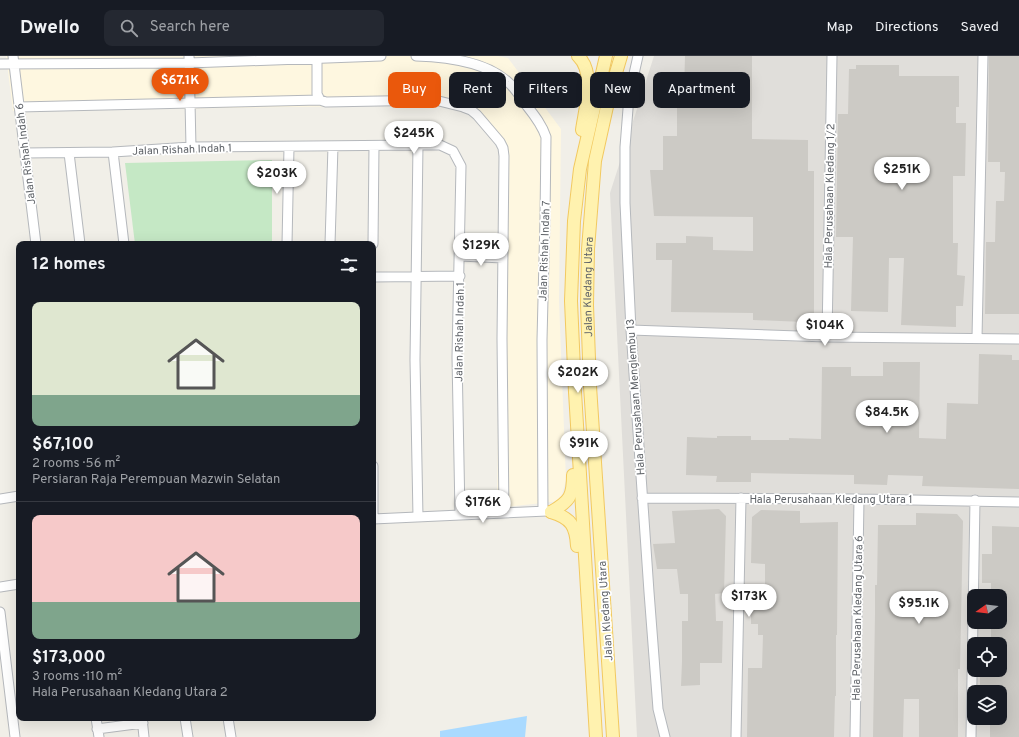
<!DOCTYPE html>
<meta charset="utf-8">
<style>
:root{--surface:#171b24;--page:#242831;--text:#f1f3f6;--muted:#9ea1a6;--line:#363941;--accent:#ea580c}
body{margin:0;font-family:Overpass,sans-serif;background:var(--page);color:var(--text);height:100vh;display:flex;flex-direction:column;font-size:15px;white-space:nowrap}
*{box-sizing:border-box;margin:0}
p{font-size:13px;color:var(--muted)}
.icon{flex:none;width:22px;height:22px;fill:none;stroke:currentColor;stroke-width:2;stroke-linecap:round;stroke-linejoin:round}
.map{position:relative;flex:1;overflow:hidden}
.sheet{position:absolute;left:16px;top:185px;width:360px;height:480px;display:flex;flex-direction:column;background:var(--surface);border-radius:8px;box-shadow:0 4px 16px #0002}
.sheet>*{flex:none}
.banner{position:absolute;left:388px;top:16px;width:380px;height:36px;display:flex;gap:8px}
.needle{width:26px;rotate:256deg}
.buttons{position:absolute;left:967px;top:533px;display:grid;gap:8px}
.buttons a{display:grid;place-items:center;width:40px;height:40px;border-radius:8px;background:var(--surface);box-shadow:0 4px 16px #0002;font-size:20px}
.price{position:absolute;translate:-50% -34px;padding:0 9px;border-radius:14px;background:#fff;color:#222;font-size:13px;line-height:26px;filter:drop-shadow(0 1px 2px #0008)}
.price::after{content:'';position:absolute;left:50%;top:24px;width:12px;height:9px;margin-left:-6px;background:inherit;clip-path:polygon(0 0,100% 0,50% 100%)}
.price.on{background:var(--accent);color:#fff}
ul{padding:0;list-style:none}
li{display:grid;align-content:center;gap:8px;height:212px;padding:0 16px}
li+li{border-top:1px solid var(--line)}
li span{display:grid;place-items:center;height:124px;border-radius:8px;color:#555}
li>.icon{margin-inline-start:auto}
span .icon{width:72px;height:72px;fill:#fffc;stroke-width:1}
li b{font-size:17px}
h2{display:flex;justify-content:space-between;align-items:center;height:48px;padding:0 16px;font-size:17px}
.pill{padding:0 14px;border-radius:8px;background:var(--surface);box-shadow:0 4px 16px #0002;font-size:14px;line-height:36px}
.pill.on{background:var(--accent);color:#fff}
header{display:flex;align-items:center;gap:24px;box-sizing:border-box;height:56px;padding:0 20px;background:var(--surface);border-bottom:1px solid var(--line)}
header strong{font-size:19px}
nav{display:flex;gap:22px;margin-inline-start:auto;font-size:14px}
.search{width:280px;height:36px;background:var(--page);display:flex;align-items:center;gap:10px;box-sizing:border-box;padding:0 14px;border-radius:8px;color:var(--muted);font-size:15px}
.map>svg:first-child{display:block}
</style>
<header>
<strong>Dwello</strong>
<div class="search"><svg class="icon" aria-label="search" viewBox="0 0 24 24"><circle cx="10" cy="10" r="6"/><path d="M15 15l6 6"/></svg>Search here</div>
<nav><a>Map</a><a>Directions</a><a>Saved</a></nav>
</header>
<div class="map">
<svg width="1019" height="681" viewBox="0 0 1019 681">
<rect width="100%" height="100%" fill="#f1efe8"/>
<path fill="#fef7e0" d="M6,0H498L508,2L561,73L559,245L566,424L560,445L497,452L501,93L471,59L438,49L13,55Z"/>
<path fill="#e0deda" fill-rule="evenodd" d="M654,0H1019V681H637L610,137ZM974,540H1000V566H974ZM974,588H1000V614H974ZM974,636H1000V662H974Z"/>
<path fill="#c5e8c5" d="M272,104V188H135L125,107Z"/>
<path fill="#aadaff" d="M527,660L525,681H440V675Z"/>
<path fill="#cccac5" d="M685,0H752V83L808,84V115H814V260L804,266L753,264V257L671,256L672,204H656V187H686V180L713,181V194L753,195V161L654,160L650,114H663V80H677V37H684Z
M989,0H1019V258H985L986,186H995L996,145H1004L1005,116H1000V106H988Z
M856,9H899V20H959V51H956V67H966L965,120H953V187H958L957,219L965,220L963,250H956V271L901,269L904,202H889L888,256L851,255L853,181H836L838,58H848L849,13H856Z
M979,298L1012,299V304H1019V433L922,430L923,420L888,419L887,429L854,428V419L751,417V426H716L717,420L686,419L687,381L717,382V380H751V384H789V382L821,383L822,311H851V320H883V306H920L919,382L946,383L947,347L978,348Z
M719,453L726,460L724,537L715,538L716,565H723L722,607H700V629L681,630L682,606V565H688V538H680L677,513H657L653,488L675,487L672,455Z
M761,454L800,455V467L838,466L837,579H836V640H835L834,681H747L748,612H762L763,579H758V568H751V553L765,554V508L751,507L752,461Z
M916,457L957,458L963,465L960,613H958V681H919V643H904L903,681H873L875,558V529H877L878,469H916Z
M992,470L1019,471V681H990V662H1000V636H980V618H1000V583H991V566H1000V540H991V527H982V498H992Z"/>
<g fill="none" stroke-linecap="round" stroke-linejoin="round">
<g stroke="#b5b8bc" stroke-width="11">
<path id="minor" d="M13,0L36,188
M189,0L191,91
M416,0C446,1 485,5 508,26C515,32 521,42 527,50C535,60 542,69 546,81L545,162L542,284L543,455
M638,0L629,40L625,91V147L631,274L649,536L658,653L665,681
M317,2V38L320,44
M0,8L189,7L381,0
M19,51L320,44L326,46L435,44L463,51L471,54L477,59L500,86L503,92L504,100L502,283L504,457
M113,96L124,188
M25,97L113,96L191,91L418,89H440L453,95L461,110L457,301L460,458
M69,97L80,188
M287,188L289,91
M330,188L333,90
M373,188L374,90
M460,200L503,202
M373,221L460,220
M631,274L827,281L1019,283
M827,281L832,0
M977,282L983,0
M373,410V463
M642,442L859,443L1019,446
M0,443L19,440
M418,461L415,304L418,89
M373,463L547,455
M0,531L19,528
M0,556L15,681
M96,662L99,681
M142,662L144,681
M185,662L188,681
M228,662L231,681
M97,673L143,667
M736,681L741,442
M855,681L859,443
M971,681L975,444"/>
</g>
<g stroke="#f2c960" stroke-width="14">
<g id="major">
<path d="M578,0C596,17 585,52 582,74"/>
<path d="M551,456C571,462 576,470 577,490"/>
<path d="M551,456C570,445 573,440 573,419"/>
<path d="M596,681L575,336L571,245L574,165L580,113L606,0"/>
<path id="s1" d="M613,681L590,330L587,249L588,193L595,105L610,37L621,0"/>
</g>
</g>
<use href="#minor" stroke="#fff" stroke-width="9"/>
<use href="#major" stroke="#fff2af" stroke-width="12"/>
</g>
<g text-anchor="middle" stroke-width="3.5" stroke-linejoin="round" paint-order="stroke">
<g font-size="11" fill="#5f6368" stroke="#fff">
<text transform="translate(182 93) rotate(-2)" y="4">Jalan Rishah Indah 1</text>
<text transform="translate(25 98) rotate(-97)" y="4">Jalan Rishah Indah 6</text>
<text transform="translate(829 140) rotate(-89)" y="4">Hala Perusahaan Kledang 1/2</text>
<text transform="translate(544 195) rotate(-88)" y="4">Jalan Rishah Indah 7</text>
<text dy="4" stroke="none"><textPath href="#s1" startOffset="451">Jalan Kledang Utara</textPath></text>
<text transform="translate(459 276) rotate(-89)" y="4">Jalan Rishah Indah 1</text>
<text transform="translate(635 341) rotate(-94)" y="4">Hala Perusahaan Menglembu 13</text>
<text x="831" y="447">Hala Perusahaan Kledang Utara 1</text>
<text transform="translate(605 555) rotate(-94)" y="4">Jalan Kledang Utara</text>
<text transform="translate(857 562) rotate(-89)" y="4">Hala Perusahaan Kledang Utara 6</text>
</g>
</g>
</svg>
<div class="buttons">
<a><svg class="needle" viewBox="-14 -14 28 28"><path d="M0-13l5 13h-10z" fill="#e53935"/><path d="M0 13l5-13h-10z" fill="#9ea1a6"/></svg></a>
<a><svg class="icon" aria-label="locate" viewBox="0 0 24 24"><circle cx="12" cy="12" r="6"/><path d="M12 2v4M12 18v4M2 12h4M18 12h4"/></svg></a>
<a><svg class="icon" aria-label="layers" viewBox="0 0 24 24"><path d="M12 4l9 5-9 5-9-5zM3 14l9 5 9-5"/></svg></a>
</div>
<b class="price on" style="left:180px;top:46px">$67.1K</b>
<b class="price" style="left:414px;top:99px">$245K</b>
<b class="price" style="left:902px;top:135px">$251K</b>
<b class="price" style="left:277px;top:139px">$203K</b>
<b class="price" style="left:481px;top:211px">$129K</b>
<b class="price" style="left:825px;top:291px">$104K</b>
<b class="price" style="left:578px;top:338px">$202K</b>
<b class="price" style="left:887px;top:378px">$84.5K</b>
<b class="price" style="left:584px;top:409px">$91K</b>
<b class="price" style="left:483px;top:468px">$176K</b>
<b class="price" style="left:749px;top:562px">$173K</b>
<b class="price" style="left:919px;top:569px">$95.1K</b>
<div class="banner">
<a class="pill on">Buy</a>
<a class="pill">Rent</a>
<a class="pill">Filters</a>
<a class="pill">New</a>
<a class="pill">Apartment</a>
</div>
<section class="sheet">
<h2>12 homes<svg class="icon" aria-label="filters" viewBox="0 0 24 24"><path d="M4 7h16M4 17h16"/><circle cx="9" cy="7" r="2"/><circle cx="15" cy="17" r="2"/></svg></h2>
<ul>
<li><span style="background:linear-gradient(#dfe7d0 75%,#7fa58c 0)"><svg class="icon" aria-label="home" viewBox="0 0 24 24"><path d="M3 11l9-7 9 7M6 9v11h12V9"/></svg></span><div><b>$67,100</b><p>2 rooms · 56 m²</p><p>Persiaran Raja Perempuan Mazwin Selatan</p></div></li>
<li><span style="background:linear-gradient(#f6c9c9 70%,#7fa58c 0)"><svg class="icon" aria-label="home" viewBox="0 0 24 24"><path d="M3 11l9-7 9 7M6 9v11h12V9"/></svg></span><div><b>$173,000</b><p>3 rooms · 110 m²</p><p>Hala Perusahaan Kledang Utara 2</p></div></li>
</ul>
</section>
</div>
